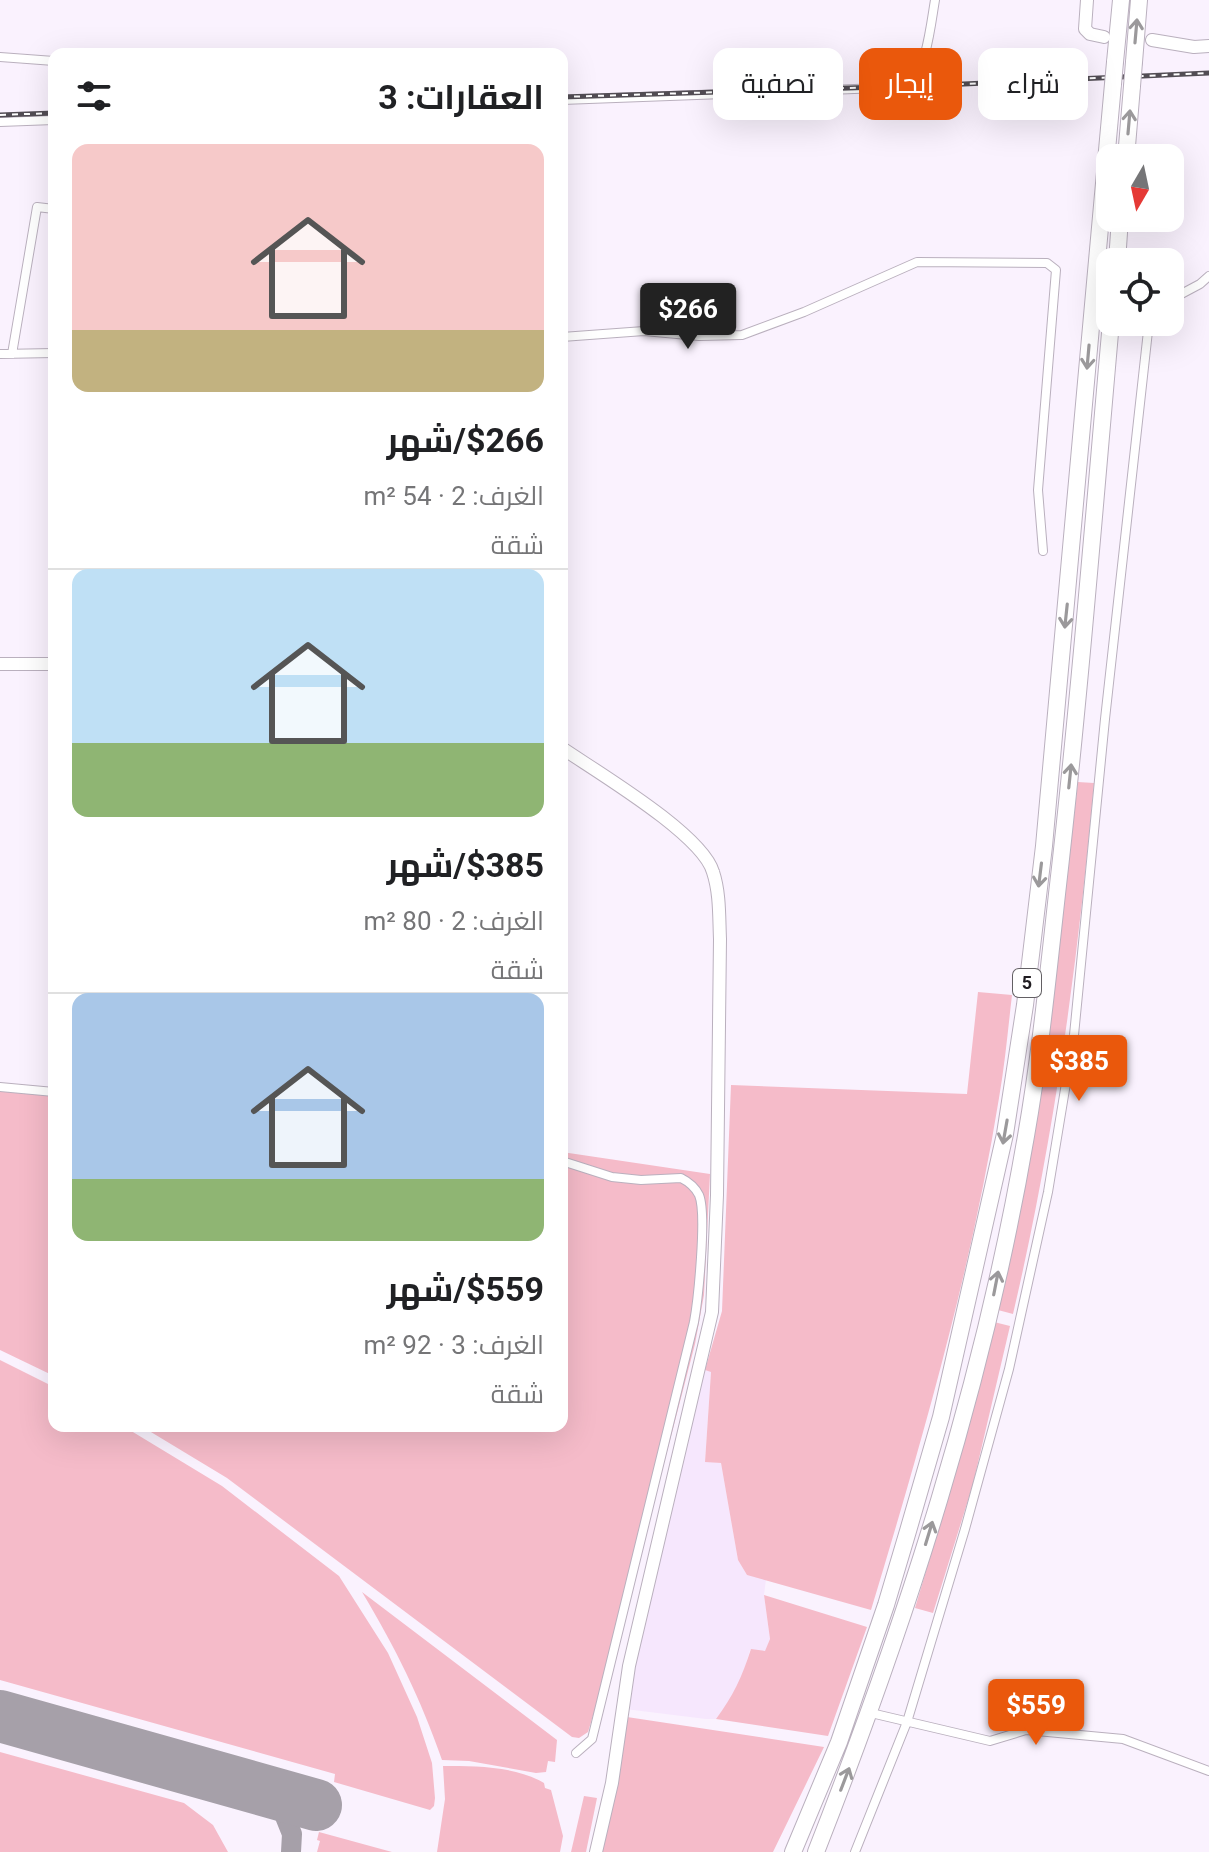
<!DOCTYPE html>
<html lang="ar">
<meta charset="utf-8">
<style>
:root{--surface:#fff;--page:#f2f2f2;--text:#202124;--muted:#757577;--line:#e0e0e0;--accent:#ea580c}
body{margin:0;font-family:Roboto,Cairo,sans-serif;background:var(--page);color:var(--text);direction:rtl;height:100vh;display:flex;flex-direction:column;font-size:30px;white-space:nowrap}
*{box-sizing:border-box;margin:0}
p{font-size:26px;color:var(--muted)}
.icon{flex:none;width:44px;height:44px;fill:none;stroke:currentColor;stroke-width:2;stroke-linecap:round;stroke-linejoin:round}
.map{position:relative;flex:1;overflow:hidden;direction:ltr}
.drawer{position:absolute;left:48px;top:48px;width:520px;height:1384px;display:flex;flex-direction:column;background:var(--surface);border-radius:16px;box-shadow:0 8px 32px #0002;direction:rtl}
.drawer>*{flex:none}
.banner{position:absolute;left:592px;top:48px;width:496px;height:72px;direction:rtl;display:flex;gap:16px}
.needle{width:52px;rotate:189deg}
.buttons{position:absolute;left:1096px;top:144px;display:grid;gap:16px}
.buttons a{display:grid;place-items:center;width:88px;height:88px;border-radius:16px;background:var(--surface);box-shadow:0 8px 32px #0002;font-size:40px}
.price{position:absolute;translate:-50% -68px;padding:0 18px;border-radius:8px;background:var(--accent);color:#fff;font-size:26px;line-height:52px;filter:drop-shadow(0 2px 4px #0008)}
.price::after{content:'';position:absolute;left:50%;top:48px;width:24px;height:18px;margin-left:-12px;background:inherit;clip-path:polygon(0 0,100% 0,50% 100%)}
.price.active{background:#222;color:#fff}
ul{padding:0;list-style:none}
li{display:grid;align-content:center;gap:16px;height:424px;padding:0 24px}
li+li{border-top:2px solid var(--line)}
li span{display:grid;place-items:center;height:248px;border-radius:16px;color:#555}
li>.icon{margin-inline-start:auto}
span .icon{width:144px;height:144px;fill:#fffc;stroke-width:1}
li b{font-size:34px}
h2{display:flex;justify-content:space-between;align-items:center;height:96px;padding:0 24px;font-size:34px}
.pill{padding:0 28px;border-radius:16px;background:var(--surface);box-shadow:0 8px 32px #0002;font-size:28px;line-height:72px}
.pill.active{background:var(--accent);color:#fff}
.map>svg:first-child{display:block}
</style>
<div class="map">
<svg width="1209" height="1852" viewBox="0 0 1209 1852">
<rect width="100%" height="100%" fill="#faf2fe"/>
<path fill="#f6e7fd" d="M705,1370L711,1371L705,1461L721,1463L738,1560L747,1575L766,1579L764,1595L770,1639L765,1652L750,1650L741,1681L733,1697L716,1719H706L625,1709L690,1420Z"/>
<path fill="#f5bbc9" d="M1078,782L1094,783C1078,962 1054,1139 1013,1314L998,1310L1046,1052Z
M978,992L1012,995C1008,1029 1005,1064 999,1098C971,1272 922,1441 871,1610L747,1575L738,1560L721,1463L705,1462L711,1372L705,1370L722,1311L731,1085L967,1094Z
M0,1083L54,1089V1376L0,1350Z
M562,1152L710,1174L704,1295L695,1344L630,1594L588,1732L579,1738L572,1737L227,1478L141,1426H562Z
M994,1322L1010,1326L973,1484L933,1613L915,1608L961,1454Z
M0,1360L54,1387V1426H123L222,1486L339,1576L388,1653L417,1717L432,1763L435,1798L434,1806L430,1810L334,1782L335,1774L0,1680Z
M362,1592L557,1740L555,1762L548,1761L546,1772L536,1773L469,1761L442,1760C420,1697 396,1649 362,1592Z
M764,1595L867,1627L828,1736L716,1719C733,1696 742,1677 751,1649L765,1651L770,1639Z
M627,1717L824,1747L773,1852H602Z
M0,1752L184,1803L213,1825L228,1852H0Z
M443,1766C475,1766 515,1766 544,1783L545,1788L551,1790L563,1836L560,1852H437L445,1799Z
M584,1796L597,1798L586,1852H571Z
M319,1832L392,1852H317L320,1841L317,1840Z"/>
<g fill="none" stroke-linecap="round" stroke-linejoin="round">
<path stroke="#a6a0a9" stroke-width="20" d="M276,1794L292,1834L291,1852"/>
<path stroke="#a6a0a9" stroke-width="52" d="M0,1716L316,1805"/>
<g stroke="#bab0be" stroke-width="10">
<path id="street" d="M0,57L54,61
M562,100L907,87C926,74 931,23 935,0
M0,122L54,120
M1170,300L1200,284L1209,276
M562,337L644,331L699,336L742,335L804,312L917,262L1047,263L1056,270L1038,490L1043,551
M0,354L54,353
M12,354L37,207L54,209
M0,1087L54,1092
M562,1161L612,1177L641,1180L681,1178C689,1182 695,1187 699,1195C707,1214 698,1300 694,1322L592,1739L576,1753
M871,1713L990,1741L1026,1730L1123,1739L1209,1771
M855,1852L907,1722L965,1529L1009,1369L1048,1192L1074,1035L1105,719L1149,322"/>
</g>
<g stroke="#bab0be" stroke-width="14">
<path id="secondary" d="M1087,0L1085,29L1090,34L1104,37
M1152,40L1194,47L1209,46
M0,664H54
M562,748C597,772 702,834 713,872C720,893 719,917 720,939L717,1195L712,1312L629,1666L612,1783L596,1852"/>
</g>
<g stroke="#bab0be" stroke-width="18">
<path id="highway" d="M1115,62L1121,0
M1134,62L1139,0
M1126,158L1132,86
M1117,262L1120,218
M793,1852L839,1742L886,1605L908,1531L941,1417L1005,1134L1025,1005L1044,846L1113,84
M816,1852C907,1620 984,1382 1026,1136C1040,1056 1048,975 1057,894C1079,704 1094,513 1111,322"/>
</g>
<use href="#street" stroke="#fff" stroke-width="8"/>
<use href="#secondary" stroke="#fff" stroke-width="12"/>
<use href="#highway" stroke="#fff" stroke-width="16"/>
<g stroke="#524d54" stroke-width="5">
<path id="rail" d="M562,97L942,85L1209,73
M0,115L54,113"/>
</g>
<use href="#rail" stroke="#fff" stroke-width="2" stroke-dasharray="6" stroke-linecap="butt"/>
<g stroke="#bab0be" stroke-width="18" stroke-linecap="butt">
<path id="highway-bridge" d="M1113,84L1115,62
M1132,86L1134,62"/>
</g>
<use href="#highway-bridge" stroke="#fff" stroke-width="16"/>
</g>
<defs><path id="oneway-shaft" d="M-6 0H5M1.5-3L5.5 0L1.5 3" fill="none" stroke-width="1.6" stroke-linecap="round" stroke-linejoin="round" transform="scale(2)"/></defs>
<g stroke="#9b999b">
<use href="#oneway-shaft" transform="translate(1136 31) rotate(-85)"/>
<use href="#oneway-shaft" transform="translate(1129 122) rotate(-85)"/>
<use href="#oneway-shaft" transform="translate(1088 357) rotate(95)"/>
<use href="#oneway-shaft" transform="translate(1066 616) rotate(96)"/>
<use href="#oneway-shaft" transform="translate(1070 776) rotate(-84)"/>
<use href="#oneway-shaft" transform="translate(1040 875) rotate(97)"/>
<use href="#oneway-shaft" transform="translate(1005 1132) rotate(100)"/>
<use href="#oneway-shaft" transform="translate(996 1283) rotate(-79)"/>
<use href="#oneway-shaft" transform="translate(929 1533) rotate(-73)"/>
<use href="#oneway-shaft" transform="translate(845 1779) rotate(-69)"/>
</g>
<g text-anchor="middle" stroke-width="6" stroke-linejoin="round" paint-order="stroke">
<rect fill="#fff" stroke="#636064" stroke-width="2" x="1013" y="969" width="28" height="28" rx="6"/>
<g font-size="18" font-weight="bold" fill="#201c21">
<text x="1027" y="989">5</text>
</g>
</g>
</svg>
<div class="buttons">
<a><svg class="needle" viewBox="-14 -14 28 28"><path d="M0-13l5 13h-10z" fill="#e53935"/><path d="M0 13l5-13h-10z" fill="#757577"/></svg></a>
<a><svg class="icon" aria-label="locate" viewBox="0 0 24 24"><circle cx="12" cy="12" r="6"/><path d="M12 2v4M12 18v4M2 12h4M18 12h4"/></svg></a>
</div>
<b class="price active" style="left:688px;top:351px">$266</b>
<b class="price" style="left:1079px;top:1103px">$385</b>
<b class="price" style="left:1036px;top:1747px">$559</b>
<div class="banner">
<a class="pill">شراء</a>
<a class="pill active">إيجار</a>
<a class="pill">تصفية</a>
</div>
<section class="drawer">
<h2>العقارات: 3<svg class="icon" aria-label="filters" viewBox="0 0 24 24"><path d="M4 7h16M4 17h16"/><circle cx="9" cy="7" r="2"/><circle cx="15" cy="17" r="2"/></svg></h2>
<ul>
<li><span style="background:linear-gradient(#f6c9c9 75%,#c2b280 0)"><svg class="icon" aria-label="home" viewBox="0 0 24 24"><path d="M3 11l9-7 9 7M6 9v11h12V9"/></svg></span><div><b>$266/شهر</b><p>الغرف: 2 · 54 m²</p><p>شقة</p></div></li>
<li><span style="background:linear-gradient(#bfe0f5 70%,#8fb573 0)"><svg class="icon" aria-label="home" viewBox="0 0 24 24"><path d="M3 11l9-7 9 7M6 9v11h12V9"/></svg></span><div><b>$385/شهر</b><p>الغرف: 2 · 80 m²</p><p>شقة</p></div></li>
<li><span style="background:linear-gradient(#a9c7e8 75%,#8fb573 0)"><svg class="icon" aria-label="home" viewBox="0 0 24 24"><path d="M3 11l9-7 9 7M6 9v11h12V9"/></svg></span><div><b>$559/شهر</b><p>الغرف: 3 · 92 m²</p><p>شقة</p></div></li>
</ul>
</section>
</div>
